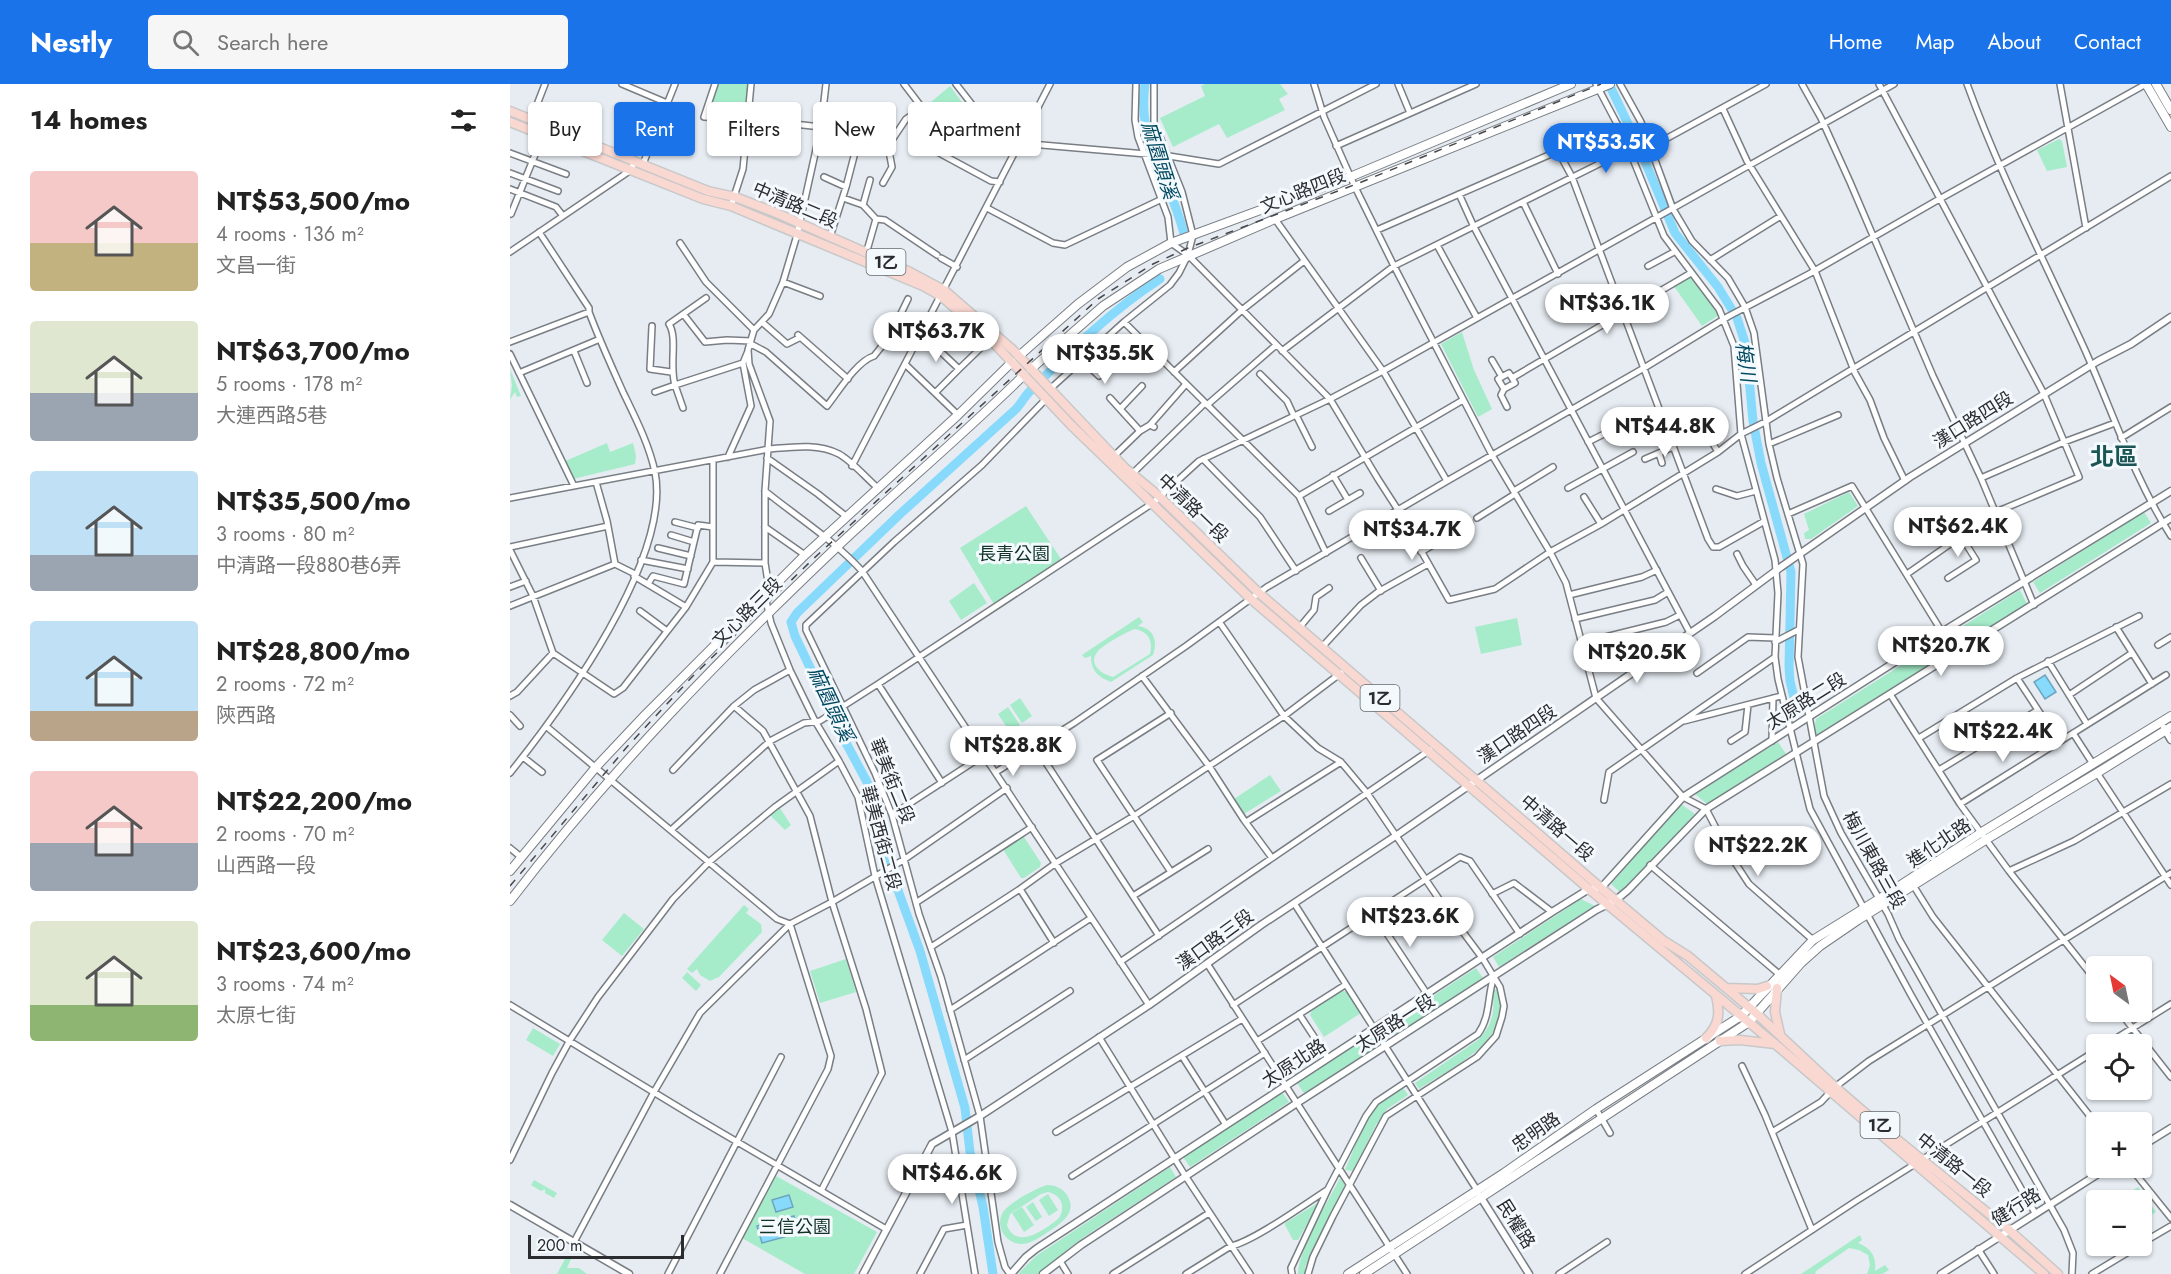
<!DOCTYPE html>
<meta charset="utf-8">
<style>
:root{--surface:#fff;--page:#f6f6f6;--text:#222;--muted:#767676;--accent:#1a73e8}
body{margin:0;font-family:Jost,"Noto Sans TC",sans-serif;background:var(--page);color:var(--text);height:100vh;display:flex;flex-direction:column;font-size:22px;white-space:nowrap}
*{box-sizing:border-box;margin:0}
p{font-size:20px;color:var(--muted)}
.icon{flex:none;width:33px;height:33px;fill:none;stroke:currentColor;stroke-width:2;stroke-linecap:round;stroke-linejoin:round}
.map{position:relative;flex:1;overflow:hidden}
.side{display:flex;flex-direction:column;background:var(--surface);width:510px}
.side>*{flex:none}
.banner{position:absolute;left:18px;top:18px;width:570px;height:54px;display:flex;gap:12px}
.needle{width:39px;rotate:327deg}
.controls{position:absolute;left:1576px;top:872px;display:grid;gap:12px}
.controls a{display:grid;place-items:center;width:66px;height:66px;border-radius:6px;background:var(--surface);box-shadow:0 2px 4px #0004;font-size:30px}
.scale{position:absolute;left:18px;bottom:15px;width:156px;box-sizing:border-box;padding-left:6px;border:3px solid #2a2c2f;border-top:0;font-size:16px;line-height:21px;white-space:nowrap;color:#2a2c2f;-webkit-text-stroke:4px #f4f9fe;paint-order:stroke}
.price{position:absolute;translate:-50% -51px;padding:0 14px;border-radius:21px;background:#fff;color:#222;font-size:20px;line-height:39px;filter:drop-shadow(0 2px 3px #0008)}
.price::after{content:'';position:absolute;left:50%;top:36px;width:18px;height:14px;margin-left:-9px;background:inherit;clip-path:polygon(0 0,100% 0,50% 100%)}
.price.active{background:var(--accent);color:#fff}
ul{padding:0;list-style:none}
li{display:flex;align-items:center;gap:18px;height:150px;padding:0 30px}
li span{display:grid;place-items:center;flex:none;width:168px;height:120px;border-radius:6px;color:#555}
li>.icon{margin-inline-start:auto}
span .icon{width:72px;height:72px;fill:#fffc;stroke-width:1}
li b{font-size:26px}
h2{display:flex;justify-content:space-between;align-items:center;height:72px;padding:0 30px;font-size:26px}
.pill{padding:0 21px;border-radius:6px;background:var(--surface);box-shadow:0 2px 4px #0004;font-size:21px;line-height:54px}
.pill.active{background:var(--accent);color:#fff}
header{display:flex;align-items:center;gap:36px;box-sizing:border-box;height:84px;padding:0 30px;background:var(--accent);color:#fff}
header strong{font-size:28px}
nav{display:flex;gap:33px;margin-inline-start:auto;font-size:21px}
.search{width:420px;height:54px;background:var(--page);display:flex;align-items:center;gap:15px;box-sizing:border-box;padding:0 21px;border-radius:6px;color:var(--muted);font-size:22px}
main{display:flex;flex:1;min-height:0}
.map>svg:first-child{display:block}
</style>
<header>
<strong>Nestly</strong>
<div class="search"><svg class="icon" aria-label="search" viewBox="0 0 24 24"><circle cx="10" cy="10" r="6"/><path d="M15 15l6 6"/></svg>Search here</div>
<nav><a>Home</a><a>Map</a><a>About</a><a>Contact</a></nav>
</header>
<main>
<section class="side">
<h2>14 homes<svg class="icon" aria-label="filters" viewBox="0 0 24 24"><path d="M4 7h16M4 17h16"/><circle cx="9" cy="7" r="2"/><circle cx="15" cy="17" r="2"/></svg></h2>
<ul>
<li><span style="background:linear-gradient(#f6c9c9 60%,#c2b280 0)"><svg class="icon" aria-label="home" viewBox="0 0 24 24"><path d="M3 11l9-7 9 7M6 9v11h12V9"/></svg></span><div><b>NT$53,500/mo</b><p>4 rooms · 136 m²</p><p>文昌一街</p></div></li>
<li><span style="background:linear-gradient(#dfe7d0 60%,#9aa5b1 0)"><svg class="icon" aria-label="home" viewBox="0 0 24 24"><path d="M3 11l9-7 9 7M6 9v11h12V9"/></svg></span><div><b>NT$63,700/mo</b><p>5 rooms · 178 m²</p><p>大連西路5巷</p></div></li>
<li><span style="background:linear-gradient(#bfe0f5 70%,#9aa5b1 0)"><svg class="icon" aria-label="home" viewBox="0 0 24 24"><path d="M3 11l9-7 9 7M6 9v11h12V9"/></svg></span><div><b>NT$35,500/mo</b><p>3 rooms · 80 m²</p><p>中清路一段880巷6弄</p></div></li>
<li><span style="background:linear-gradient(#bfe0f5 75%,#b9a48a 0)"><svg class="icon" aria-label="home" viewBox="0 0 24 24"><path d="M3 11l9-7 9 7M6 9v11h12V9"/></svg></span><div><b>NT$28,800/mo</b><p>2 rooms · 72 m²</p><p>陝西路</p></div></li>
<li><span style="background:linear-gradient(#f6c9c9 60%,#9aa5b1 0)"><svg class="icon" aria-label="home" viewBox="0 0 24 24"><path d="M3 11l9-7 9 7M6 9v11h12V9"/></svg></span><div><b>NT$22,200/mo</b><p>2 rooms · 70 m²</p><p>山西路一段</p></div></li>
<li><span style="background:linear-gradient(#dfe7d0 70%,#8fb573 0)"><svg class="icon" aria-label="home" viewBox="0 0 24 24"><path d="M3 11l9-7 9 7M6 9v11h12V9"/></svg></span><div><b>NT$23,600/mo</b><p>3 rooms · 74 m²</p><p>太原七街</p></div></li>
</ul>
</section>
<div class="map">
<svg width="1661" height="1190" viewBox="0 0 1661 1190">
<rect width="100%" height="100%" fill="#e6ecf2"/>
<path fill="#a6ecca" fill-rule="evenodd" d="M207,0H238L235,32L197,30Z
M695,0H770L778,10L769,15L775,26L717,54L709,40L663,63L650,34L695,12L691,2Z
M440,2L463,33L439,53L436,52L415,23Z
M1549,55L1552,57L1557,83L1537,87L1527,66Z
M1180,191L1209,231L1192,242L1163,201Z
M952,248L964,286L982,325L968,333L931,260Z
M0,285L11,312L7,313L5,308L0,316L2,302Z
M97,359L100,368L123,359L126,372L125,380L63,395L53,378Z
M1339,408L1348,422L1301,455H1295L1294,449L1299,446L1294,430Z
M516,422L553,478L485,522L450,464Z
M1634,428L1641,439L1530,509L1523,498Z
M464,499L477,519L451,536L439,517Z
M1510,506L1517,520L1303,653L1306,635Z
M629,533L633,538L628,542C644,544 648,557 643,571L601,598C588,593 581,587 581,572L575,574L572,571ZM625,545C639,548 643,557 640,570L603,593C591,590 577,580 588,567C593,561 618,547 625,545Z
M1007,534L1012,561L971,570L965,543Z
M510,614L522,632L512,639L500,621Z
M498,623L510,641L500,648L488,630Z
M1268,658L1276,670L1197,720L1185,710Z
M760,691L771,707L734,730L724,715Z
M1171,720L1185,730L1111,809L1101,800Z
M270,724L281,741L275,746L260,731Z
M512,753H514L531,779L530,783L514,794H511L494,767L495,764Z
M1071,815L1087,823L1078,826L989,883L983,873Z
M234,821L239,825L236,829L251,840L252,848L209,893L200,897L190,891L187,885L182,889L177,885Z
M114,829L134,845L112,872L92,856Z
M336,875L346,908L310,919L300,887Z
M966,884L973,894L882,953L875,943Z
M177,888L191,901L186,907L172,894Z
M987,905C1005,956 944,982 909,1005L905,999L968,956C982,943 986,925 982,907Z
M832,907L838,908L851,929L814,953L800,931L802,926Z
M23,944L50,960L43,972L16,956Z
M861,949L870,963L795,1011L787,999Z
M893,1004L898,1011L877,1025L866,1041L843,1087L835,1086C845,1064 854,1033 872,1018C879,1012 886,1009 893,1004Z
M772,1008L779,1018L680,1083L673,1073Z
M660,1083L666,1093L574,1153L528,1190H508L526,1172Z
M266,1092L367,1148L344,1190H295L232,1154Z
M830,1094L835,1101L795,1183V1190H788C788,1167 819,1116 830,1094Z
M24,1096L47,1109L44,1114L35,1109V1105L31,1107L21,1101Z
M537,1101C545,1101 552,1104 557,1111C569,1130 548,1141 535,1150C530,1153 524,1157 518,1159C500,1165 483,1145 493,1128C499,1119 526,1104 537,1101ZM538,1108C551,1111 556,1122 549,1134C536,1145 506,1167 497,1141L500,1130L531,1110Z
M1628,1103L1646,1128L1632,1135V1116H1608Z
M538,1110L548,1126L539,1132L529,1116Z
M523,1118L532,1133L526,1137L516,1123Z
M806,1120L808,1121L788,1156H783L775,1141V1139Z
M512,1123L524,1141L514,1148L502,1129Z
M1350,1151L1352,1156L1348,1159C1361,1164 1367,1173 1365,1187L1375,1181L1379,1186L1372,1190H1357L1360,1181L1358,1171L1349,1166L1339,1164L1306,1187L1305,1190H1291Z
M56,1173L61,1175L57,1184H69L77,1190H47Z"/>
<path fill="#88dafc" stroke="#6ca6be" stroke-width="1.5" d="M1535,591L1546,608L1535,615L1524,598Z
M279,1111L283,1123L266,1128L262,1116Z
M284,1132L289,1149L252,1159L247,1142Z"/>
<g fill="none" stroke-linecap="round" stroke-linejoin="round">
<path stroke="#88dafc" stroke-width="9" d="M635,0C633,14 633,29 636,43C645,79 665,113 674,150
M1099,0L1129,63L1165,149L1208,203L1227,234L1236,262L1243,337L1251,379L1281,488L1279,583L1280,597L1286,622
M483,1190L473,1123L460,1068L455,1024L410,867L385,798L370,734L357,698L335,657L285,552L281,538L287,529L389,431L506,325C511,320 514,313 520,307C560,267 602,226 650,195"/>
<g stroke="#797e84" stroke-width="8">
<path id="minor" d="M112,0L157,19
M205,0L194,33L239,35L311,43L378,62
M316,0L311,43L287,151L273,198L259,230L244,246L238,266L239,280L260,337L255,407V479L258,498L255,512L261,539L280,586L305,637L329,677L348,713L365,792L442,1048L465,1190
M394,0L436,55L439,56L470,31
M446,0L481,45L509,59L659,72L709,80L866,0
M626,0L625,36L628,53L658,133L661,159L678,171L820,315L868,395L888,426L939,516L985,505L1040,468L1091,440L1208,368L1231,350L1255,338L1661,92
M804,0L814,33L845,103L884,182L982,371L1040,468L1056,499L1086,614L1173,713L1196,725L1220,771L1239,800L1303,856
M888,0L900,29
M1086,0L1114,53L1154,152L1209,225L1224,262L1231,350L1265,476L1268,509L1265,573L1268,595L1300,725L1401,911L1525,1129
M1110,0L1131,38L1163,125L1182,157L1218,194L1235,223L1244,249L1259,360L1267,394L1293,480L1288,573L1314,712L1331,749L1378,830L1389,855L1554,1146L1563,1169L1562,1190
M1292,0L1311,34L1340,98L1423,292L1471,394L1524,521
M1369,0L1534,310L1569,393L1486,428L1397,490
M1457,0C1490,91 1535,178 1575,266C1603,329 1624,394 1661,452
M1550,0L1576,144
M1213,25L1237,77L1305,187L1345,289L1360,316L1374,354L1395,397
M21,36L35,0
M407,57L481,97L490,98
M826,62L966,0
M1141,63L1256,0
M0,69L56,90
M133,80L165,0
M0,89L48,107
M314,93L336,103
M373,99L382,83L378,62L396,35L412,24
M0,105L46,123L53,132
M949,110L964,143L1180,549
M333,114L353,121L366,135L375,136L427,171
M1013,118L1048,190
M353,121L360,96
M221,122L233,85L241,0
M477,124L543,159L555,161L652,115
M0,129L1,130L33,51
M765,135L873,287L937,397
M867,146L1048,67L1062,93L1198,455L1203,463H1209L1253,438
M320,153L336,103L349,53
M170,159L196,198L244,246
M927,161L967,234
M0,168L121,86L125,76
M356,170L366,135
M431,174L447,183
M1200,176L1271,132
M1138,182L1164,168
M273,198L310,212
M174,231L195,258L217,256L241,257
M614,238L789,412L816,469
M253,239L277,260L289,254
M142,242L140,285L161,288
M412,250L449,285L425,309
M288,251L338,295
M0,258L79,228
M241,260L256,268L317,322C328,308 347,277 364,272L380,252L398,215
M64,267L77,299
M772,267L884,182L1119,65
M0,270L64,402
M572,276L589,292L616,266
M982,276L992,293
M396,281L448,331
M449,285L480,255
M664,288L732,226L794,177
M9,289L90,255
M750,290L777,317L784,332
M1002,294L1181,189
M540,305L614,238L660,201L669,189L678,171L683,151L672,108L644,38V0
M994,305L1005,299L999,289L988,295L994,305L991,311L997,323
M145,308L165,301C159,282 168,254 159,240L196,214
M600,314L630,347
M697,321L766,261
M173,324L165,301L233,279
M611,324L632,302
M786,331L802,363
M1191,340L1208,368
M640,341L676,300
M1118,353L1155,340
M1611,354L1661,323
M1078,358L1110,342
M1259,360L1328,331
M1149,369L1152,379
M604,372L630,347L640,341L644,343
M218,373L241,322L233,279L238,267
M257,374L308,410L337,433
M693,375L750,433L786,487
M1135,375L1163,363
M203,376V478
M342,382L540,0
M622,390L695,319
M823,391L838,416
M1471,394L1554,358L1605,339
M86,398L97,437L105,480
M1058,404L1123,368
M1206,405L1227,412L1246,407
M255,407C287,433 324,456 352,487L639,921
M1004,407L1043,383
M789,412L953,316
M1074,413L1091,440
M0,414L259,365C282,363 308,359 329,370C342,377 357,395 369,405
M819,427L850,409
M1278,430L1342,402L1432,548
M967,434L1005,410
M165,438L188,444
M255,443L295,471
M161,451L184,458
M0,463L98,442
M148,464L181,472
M0,466L23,512L43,569L104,610L113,604L176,523L203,478
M911,468L960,439
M1227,470L1233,482L1246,501
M851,474L871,507
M131,476L178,485
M203,478L255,479
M124,492L176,523
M1438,494L1466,476L1451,452
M138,500L143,492L174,500L188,441L203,443
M0,503L16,497
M1059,511L1132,493L1147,486
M0,522L105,480L125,490
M130,527L157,547
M1065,535L1145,516L1158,508
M710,539L774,632L808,664L831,678L857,709L935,824L973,875L990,903L994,922L992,933L986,952L967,973L876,1032L823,1132L803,1173L798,1190
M1606,543L1642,600
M789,544L804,526L806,513L819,504
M1265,558L1288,546
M1071,559L1156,538L1170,531
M1648,561L1661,553
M812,563L851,521L868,508L918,480
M1538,577L1577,640
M1187,589L1238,553L1265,554
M632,592L699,682L734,736L762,774
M1507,594L1549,658
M368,600L432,699
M1380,610L1450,720L1499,787L1587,898
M1559,611L1622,569
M0,612L7,608L43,569
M224,622L253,647L300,732L322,818L356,925L372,989L311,1107
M661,629L587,676L661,788
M0,631L10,642
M1174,637L1271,612
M37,643L267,835L280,840
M1563,649L1583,680
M1409,654L1507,594L1629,532
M1221,657L1235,648L1238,621
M1262,657L1263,614
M525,662L649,852
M13,673L32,688
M163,686L224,622L244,606L280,586
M1429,686L1528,626
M486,688L564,639L676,562L757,503L937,397L1134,284L1219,232L1299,190L1426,117L1636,0
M0,689C52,624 162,474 145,388C139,360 125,333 113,308C101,281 89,255 79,228V224L29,148
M1587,689L1661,801
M1094,716L1099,688L1265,573
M1450,720L1656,591
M382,731L474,671
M736,738L831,678
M161,746L260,657L294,639L310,637L368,600L643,419L689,377L820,315L873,287L1384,0
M0,764L11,773
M1140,781L1269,890
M1499,787L1564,757L1661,700
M1403,801L1423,833L1587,1041
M510,805L544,859
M982,810L1004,799L1042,828
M623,812L698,765
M407,818L522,743
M784,819L967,1106
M864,830L917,910
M421,863L510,805L546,779L624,732L774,632L831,589
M610,878L920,666
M698,881L897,1190
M0,921L183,1032L376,1145
M723,921L950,773L960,777L1010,850
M440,926L581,834
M1609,927L1661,993
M789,930L818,974
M589,953L676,1093L740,1190
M747,957L835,901
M1597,960L1661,920
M672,972L716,1041
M454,976L560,907
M1232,982L1255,1031L1302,1146
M1086,1025L1100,1049
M546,1048L732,935
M1262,1048L1311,1018L1325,1003L1359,977L1661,789
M0,1076L42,989L60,956L88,913L163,815L199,778L265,723L329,677
M1620,1083L1661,1134
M562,1092L755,969
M64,1158L144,1008L190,929L280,840L322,818L395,775L497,704
M1632,1159L1661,1142
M1468,1165L1484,1190
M550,1177L558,1190
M158,1190L271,973
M210,1190L318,985L321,972L280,840
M410,1190L434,1145L457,1141
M500,1190L495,1183L488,1158L470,1032L431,893L409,830L382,731L365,689L296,546V541L384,458L472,381L536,315
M603,1190L699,1129
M676,1190L721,1162C744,1157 795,1120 817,1106
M782,1190L781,1184L818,1105L856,1032L866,1018L968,950C981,932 977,912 984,892
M1049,1190L1097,1158
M1235,1190L1346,1117L1587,966
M1582,1190L1630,1161"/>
</g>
<g stroke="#797e84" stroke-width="9">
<path id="tertiary" d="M1654,644L1661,656
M1632,1062L1661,1044
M970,1112L1019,1190
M0,1121L119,1190
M353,1190L422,1060L470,1032L639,921L751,841L890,749L1205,532L1271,483L1400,393L1588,277L1621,260L1661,233
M501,1190L516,1173L526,1165L1042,828L1079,805L1091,804L1173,713L1432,548L1661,407
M533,1190L571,1161L787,1019L1086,826L1106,816L1118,806L1196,725L1661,434
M1431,1190L1599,1083"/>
</g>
<g stroke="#797e84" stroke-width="10">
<path id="secondary" d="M1636,0L1661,43
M1646,0L1661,26
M509,272L568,220L617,183L661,159L840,93L1061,0
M521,285L593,222L649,185L765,135L1100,0
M0,787L86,683L135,631L295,471L448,331L502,278
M0,817C99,688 212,572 330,460C391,403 455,349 514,291
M838,1190L994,1089L1086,1025L1231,932L1303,856L1377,810L1472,748L1661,632
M854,1190L1239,938L1291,879L1310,862L1348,836L1477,755L1587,689L1661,643"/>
</g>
<g stroke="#c8c8c9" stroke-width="11">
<path id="primary" d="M0,27L198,107L225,113L264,128L400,188L434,206L503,266L615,384L649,412L749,509L1091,804L1154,857L1178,872L1247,930L1325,1003L1368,1040L1499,1146L1548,1190
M0,38L193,115L221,122L413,202L431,212L480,255L561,341L741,515L1079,805L1265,960L1534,1190
M1216,904L1248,905L1257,902
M1267,904L1265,928L1270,950
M1196,954C1210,940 1210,929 1206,912
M1210,957L1230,956L1265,960"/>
</g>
<use href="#minor" stroke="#fff" stroke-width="5"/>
<use href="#tertiary" stroke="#fff" stroke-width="6"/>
<use href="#secondary" stroke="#fff" stroke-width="8"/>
<use href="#primary" stroke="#f9d8d1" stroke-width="8"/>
<path stroke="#45474b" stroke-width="1.5" stroke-dasharray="8 8" stroke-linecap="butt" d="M0,802L116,664L181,594L302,476L588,215L643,180L678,164L849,99L1091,0"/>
</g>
<g text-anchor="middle" stroke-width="6" stroke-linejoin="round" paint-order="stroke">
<g fill="#f4f9fe" stroke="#676a6d" stroke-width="1.5">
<rect x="356.5" y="165" width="39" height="26" rx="4.5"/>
<rect x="850.5" y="601" width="39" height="26" rx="4.5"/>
<rect x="1350.5" y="1028" width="39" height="26" rx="4.5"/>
</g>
<g font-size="16" font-weight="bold" fill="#2a2c2f">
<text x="376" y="184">1乙</text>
<text x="870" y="620">1乙</text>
<text x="1370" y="1047">1乙</text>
</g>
<g font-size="18" fill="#2a2c2f" stroke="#f4f9fe">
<text transform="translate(793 107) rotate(-22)" y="6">文心路四段</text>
<text transform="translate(285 121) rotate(23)" y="6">中清路二段</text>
<text transform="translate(1463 336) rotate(-32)" y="6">漢口路四段</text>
<text transform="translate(683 424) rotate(44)" y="6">中清路一段</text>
<text transform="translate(237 528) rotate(-45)" y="6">文心路三段</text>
<text transform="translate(1296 617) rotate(-32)" y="6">太原路二段</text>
<text transform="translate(1007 650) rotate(-34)" y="6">漢口路四段</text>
<text transform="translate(382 697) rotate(68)" y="6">華美街二段</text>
<text transform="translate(1047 744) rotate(41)" y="6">中清路一段</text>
<text transform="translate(371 754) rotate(75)" y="6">華美西街二段</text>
<text transform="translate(1429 759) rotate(-34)" y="6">進化北路</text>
<text transform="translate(1364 776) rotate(61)" y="6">梅川東路三段</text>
<text transform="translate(705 856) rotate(-36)" y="6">漢口路三段</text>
<text transform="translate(885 939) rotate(-33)" y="6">太原路一段</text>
<text transform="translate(784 979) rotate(-33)" y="6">太原北路</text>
<text transform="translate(1026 1048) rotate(-35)" y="6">忠明路</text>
<text transform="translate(1444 1081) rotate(39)" y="6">中清路一段</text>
<text transform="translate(1506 1123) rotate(-32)" y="6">健行路</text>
<text transform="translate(1006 1140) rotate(58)" y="6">民權路</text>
</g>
<g font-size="18" fill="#103325" stroke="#f4f9fe">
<text x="504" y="476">長青公園</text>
<text x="285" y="1149">三信公園</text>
</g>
<g font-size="20" font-style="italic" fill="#004960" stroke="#f4f9fe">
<text transform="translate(650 76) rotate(73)" y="7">麻園頭溪</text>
<text transform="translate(1236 278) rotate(81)" y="7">梅川</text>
<text transform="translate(321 620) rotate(65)" y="7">麻園頭溪</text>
</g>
<g font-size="24" font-weight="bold" fill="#1b5655" stroke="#f4f9fe">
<text x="1604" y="381">北區</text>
</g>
</g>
</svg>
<div class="controls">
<a><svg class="needle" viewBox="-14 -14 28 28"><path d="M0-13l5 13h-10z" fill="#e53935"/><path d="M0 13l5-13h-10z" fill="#767676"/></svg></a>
<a><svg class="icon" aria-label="locate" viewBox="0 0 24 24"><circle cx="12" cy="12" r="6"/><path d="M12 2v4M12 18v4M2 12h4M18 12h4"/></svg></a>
<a>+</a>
<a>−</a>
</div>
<div class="scale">200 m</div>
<b class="price active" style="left:1096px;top:90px">NT$53.5K</b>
<b class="price" style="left:1097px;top:251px">NT$36.1K</b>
<b class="price" style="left:426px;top:279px">NT$63.7K</b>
<b class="price" style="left:595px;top:301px">NT$35.5K</b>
<b class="price" style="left:1155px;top:374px">NT$44.8K</b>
<b class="price" style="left:1448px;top:474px">NT$62.4K</b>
<b class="price" style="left:902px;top:477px">NT$34.7K</b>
<b class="price" style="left:1431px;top:593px">NT$20.7K</b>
<b class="price" style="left:1127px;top:600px">NT$20.5K</b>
<b class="price" style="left:1493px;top:679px">NT$22.4K</b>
<b class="price" style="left:503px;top:693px">NT$28.8K</b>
<b class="price" style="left:1248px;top:793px">NT$22.2K</b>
<b class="price" style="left:900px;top:864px">NT$23.6K</b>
<b class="price" style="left:442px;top:1121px">NT$46.6K</b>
<div class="banner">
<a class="pill">Buy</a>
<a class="pill active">Rent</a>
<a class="pill">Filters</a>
<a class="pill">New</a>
<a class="pill">Apartment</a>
</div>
</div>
</main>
